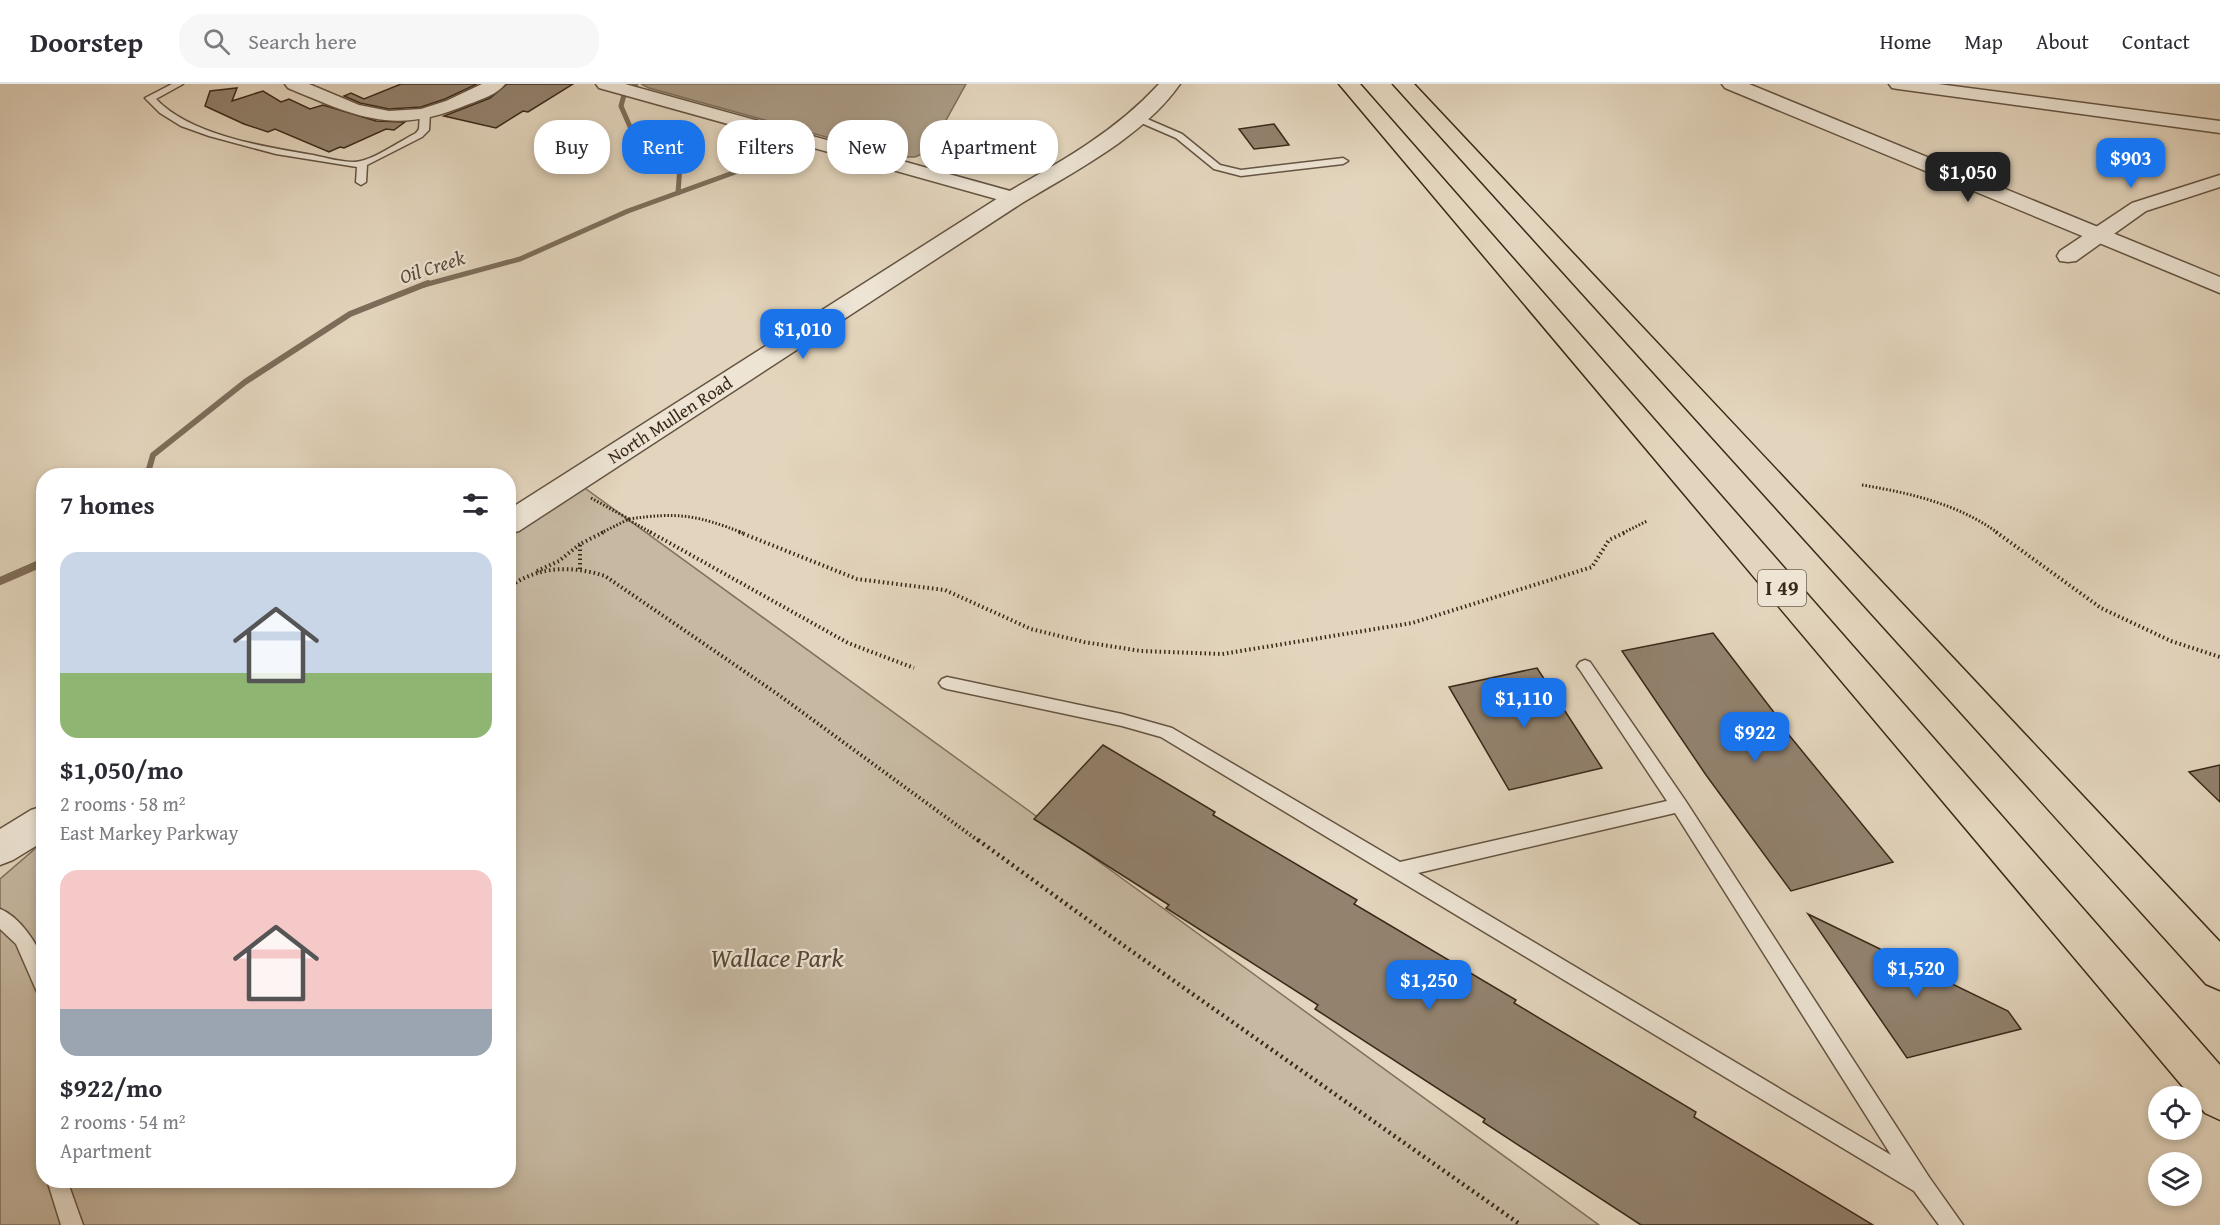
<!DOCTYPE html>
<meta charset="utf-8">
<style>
:root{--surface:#fff;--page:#f7f7f7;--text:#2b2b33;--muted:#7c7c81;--line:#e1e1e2;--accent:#1a73e8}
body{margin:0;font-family:"Gentium Book Plus",serif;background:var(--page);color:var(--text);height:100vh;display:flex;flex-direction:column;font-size:22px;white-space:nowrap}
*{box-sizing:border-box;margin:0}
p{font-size:20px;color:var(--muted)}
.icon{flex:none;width:33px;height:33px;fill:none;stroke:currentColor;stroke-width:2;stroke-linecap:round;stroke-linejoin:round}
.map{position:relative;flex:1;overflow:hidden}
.panel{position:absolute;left:36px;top:384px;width:480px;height:720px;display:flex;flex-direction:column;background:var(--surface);border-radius:24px;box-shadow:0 3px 9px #0003}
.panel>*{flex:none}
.guide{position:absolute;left:534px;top:36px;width:570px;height:54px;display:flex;gap:12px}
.buttons{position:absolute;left:2148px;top:1002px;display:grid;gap:12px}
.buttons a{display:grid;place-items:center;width:54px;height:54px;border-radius:50%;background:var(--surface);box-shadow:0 3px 9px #0003;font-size:30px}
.price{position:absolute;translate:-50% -51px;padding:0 14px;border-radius:12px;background:var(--accent);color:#fff;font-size:20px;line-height:39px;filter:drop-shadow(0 2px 3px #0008)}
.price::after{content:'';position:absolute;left:50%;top:36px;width:18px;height:14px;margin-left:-9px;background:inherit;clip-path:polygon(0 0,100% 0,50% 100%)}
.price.current{background:#222;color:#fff}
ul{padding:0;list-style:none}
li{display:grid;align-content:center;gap:12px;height:318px;padding:0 24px}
li span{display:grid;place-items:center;height:186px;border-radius:18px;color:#555}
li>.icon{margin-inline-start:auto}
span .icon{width:108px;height:108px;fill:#fffc;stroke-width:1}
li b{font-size:26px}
h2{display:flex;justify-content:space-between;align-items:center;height:72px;padding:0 24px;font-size:26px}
.chip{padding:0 21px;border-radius:24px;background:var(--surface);box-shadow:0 3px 9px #0003;font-size:21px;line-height:54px}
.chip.current{background:var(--accent);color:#fff}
header{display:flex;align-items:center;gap:36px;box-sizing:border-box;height:84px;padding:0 30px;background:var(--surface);border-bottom:2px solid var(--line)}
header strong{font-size:28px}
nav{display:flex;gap:33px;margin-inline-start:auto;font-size:21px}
.search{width:420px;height:54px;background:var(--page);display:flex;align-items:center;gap:15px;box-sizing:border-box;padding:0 21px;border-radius:24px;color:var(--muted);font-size:22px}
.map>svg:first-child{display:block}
</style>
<header>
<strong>Doorstep</strong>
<div class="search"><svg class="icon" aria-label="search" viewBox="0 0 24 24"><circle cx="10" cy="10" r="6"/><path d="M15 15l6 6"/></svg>Search here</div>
<nav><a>Home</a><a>Map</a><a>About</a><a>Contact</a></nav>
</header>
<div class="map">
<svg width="2220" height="1141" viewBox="0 0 2220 1141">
<rect width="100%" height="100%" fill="#e3d5bd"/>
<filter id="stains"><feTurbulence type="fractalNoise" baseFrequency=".00333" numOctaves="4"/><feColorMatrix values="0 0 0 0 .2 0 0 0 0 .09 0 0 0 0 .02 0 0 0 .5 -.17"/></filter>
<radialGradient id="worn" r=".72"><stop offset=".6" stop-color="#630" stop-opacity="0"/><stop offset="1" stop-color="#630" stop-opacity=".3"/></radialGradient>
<path fill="#c6b8a1" stroke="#80705d" stroke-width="1.5" d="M582,402L1599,1141H0V795L43,758L44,1096H508L509,450Z"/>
<path fill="#aa9b85" stroke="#7d6d5a" stroke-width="1.5" d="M641,0H966L929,67L915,73H898L649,4Z"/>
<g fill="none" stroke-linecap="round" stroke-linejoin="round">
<path stroke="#7d6d5a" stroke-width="5" d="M636,0L624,11L621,22L631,45L672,70L680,82L678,109
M424,201L520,175L628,127L752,82L768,72"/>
<path stroke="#7d6d5a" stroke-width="6" d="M147,392L153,371L245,298L350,230L428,199"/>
<path stroke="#7d6d5a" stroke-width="8" d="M0,497L44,478"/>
</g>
<path fill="#92826e" stroke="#3a2919" stroke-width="1.5" d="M401,0H477L445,15L421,23L389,25L360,19L344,12L351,9L364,15Z
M507,0H573L528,28L523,27L496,44L444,32L490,14Z
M237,4L232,17L263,7L281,18L289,15L310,25L323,21L376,37L405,38L394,46L386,45L344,64L340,63L329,68L275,45L268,48L244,40L205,22L210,7Z
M1274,40L1289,61L1254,65L1239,45Z
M1713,549L1786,644L1784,645L1893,778L1791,807L1706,691L1622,567Z
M1537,584L1602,684L1509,706L1449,603Z
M1103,661L1215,728L1213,731L1357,816L1354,820L1516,916L1514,919L1696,1028L1694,1033L1873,1141H1641L1483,1038L1485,1035L1315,925L1318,921L1166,824L1169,821L1034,735Z
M2220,681V718L2189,688Z
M1808,830L2008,927L2021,945L1907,974Z"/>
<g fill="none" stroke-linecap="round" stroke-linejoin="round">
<g stroke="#645442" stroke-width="3">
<path id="service" d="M172,0H183L156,15C190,51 264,63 313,71C326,74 341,78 354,78C371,78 400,57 416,49L419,45L420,29L425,26L430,29L429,46L422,53L367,81L366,98L361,101L356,98L357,83L276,70L209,52L181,42L160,29L145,14Z
M1132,31H1138L1182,50L1220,81L1241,86L1343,74L1348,77L1343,80L1241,92L1214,85L1176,54L1132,35Z
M1585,576L1590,578L1685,716L1929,1093L1963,1141H1939L1914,1107L1161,653L1122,642L947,605L942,603L939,599L942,595L947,593L1122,630L1172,644L1400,778L1667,717L1580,586L1577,582L1580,578ZM1675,729L1891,1071L1418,789Z
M0,825C19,832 40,862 44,881C45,890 44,901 44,910L37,908L16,860L0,845Z
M47,1096H67L83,1141H61Z"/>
</g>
<g stroke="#645442" stroke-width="3">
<path id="minor" d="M285,0H309L359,21L389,27L421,25L446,17L482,0H505C498,10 480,16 469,20C394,52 358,33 288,4Z
M596,0H625L1021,110L1024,114L1021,118H1007L599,4Z
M1889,0H1938L2220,37V49L1898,5L1892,4Z
M2220,91V103L2146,127L2076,177L2068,178L2060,177L2057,172L2060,167L2132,119Z"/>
</g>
<g stroke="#645442" stroke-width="3">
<path id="tertiary" d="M1159,0H1180C1144,52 1075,87 1022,119L519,447L508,450V426L1006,109C1061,78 1116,47 1159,0Z
M1722,0H1749L2220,193V209L1725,4Z
M44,722V757L13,776L0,781V745L31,726Z"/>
</g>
<g stroke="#3a2919" stroke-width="3">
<path id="motorway" d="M1339,0H1360L2220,981V1036L2205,1029Z
M1393,0H1414L2220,858V906L2206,900Z"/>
</g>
<path stroke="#3a2919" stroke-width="3" stroke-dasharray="1.5 2" stroke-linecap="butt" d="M1862,401C1910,409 1958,420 1998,449
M591,414L629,435L601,449
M629,435C678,428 697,431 743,449
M629,436L652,449
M1623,449L1647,437"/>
<path stroke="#3a2919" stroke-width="4" stroke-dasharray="1.5 3" stroke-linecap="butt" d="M650,448L848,559L914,584
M739,448L857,495L945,506L1031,545L1084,558L1141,567L1222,570L1412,539L1592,483L1609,456L1626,448
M1996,448L2101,524L2171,557L2220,573
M580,485V460L604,448
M537,487L559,477L580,460
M508,504C537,482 571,481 605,492L776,609L980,758"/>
<path stroke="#3a2919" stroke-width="4.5" stroke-dasharray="2 4" stroke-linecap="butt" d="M978,756L1113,854L1521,1141"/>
<use href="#service" fill="#ede4d4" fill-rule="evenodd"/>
<use href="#minor" fill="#ede4d4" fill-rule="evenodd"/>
<use href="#tertiary" fill="#ede4d4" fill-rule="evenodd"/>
<use href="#motorway" fill="#e3d5bd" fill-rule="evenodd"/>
</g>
<g text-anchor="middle" stroke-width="4.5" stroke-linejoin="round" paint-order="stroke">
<g font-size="18" fill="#3a2919" stroke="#ede4d4">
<text transform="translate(670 336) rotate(-33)" y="6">North Mullen Road</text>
</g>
<g font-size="20" font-style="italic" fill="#5c4b39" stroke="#ede4d4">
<text transform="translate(432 183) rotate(-18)" y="7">Oil Creek</text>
</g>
<rect fill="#ede4d4" stroke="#706151" stroke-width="1.5" x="1758" y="486" width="48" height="36" rx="4.5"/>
<g font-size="21" font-weight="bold" fill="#3a2919">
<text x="1782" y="511">I 49</text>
</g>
<g font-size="27" font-style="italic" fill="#564634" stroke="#ede4d4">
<text x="777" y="883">Wallace Park</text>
</g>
</g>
<rect width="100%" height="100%" filter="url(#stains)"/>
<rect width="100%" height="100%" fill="url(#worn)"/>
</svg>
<div class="buttons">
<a><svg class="icon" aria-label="locate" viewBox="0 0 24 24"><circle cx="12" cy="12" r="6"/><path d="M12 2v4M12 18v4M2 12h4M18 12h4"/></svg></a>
<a><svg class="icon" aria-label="layers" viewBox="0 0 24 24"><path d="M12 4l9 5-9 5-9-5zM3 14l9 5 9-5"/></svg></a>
</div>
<b class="price" style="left:2131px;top:105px">$903</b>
<b class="price current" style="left:1968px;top:119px">$1,050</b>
<b class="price" style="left:803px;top:276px">$1,010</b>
<b class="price" style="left:1524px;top:645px">$1,110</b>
<b class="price" style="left:1755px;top:679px">$922</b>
<b class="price" style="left:1916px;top:915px">$1,520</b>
<b class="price" style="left:1429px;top:927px">$1,250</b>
<div class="guide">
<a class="chip">Buy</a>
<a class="chip current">Rent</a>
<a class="chip">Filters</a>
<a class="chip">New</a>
<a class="chip">Apartment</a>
</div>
<section class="panel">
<h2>7 homes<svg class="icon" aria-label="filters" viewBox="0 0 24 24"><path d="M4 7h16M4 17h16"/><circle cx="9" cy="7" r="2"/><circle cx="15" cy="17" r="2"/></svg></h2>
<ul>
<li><span style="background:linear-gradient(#c9d6e8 65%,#8fb573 0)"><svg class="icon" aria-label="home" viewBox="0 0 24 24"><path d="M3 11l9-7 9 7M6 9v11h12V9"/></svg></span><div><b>$1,050/mo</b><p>2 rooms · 58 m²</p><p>East Markey Parkway</p></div></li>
<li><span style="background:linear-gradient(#f6c9c9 75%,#9aa5b1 0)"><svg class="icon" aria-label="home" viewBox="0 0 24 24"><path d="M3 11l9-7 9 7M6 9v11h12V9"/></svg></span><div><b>$922/mo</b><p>2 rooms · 54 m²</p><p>Apartment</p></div></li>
</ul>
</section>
</div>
